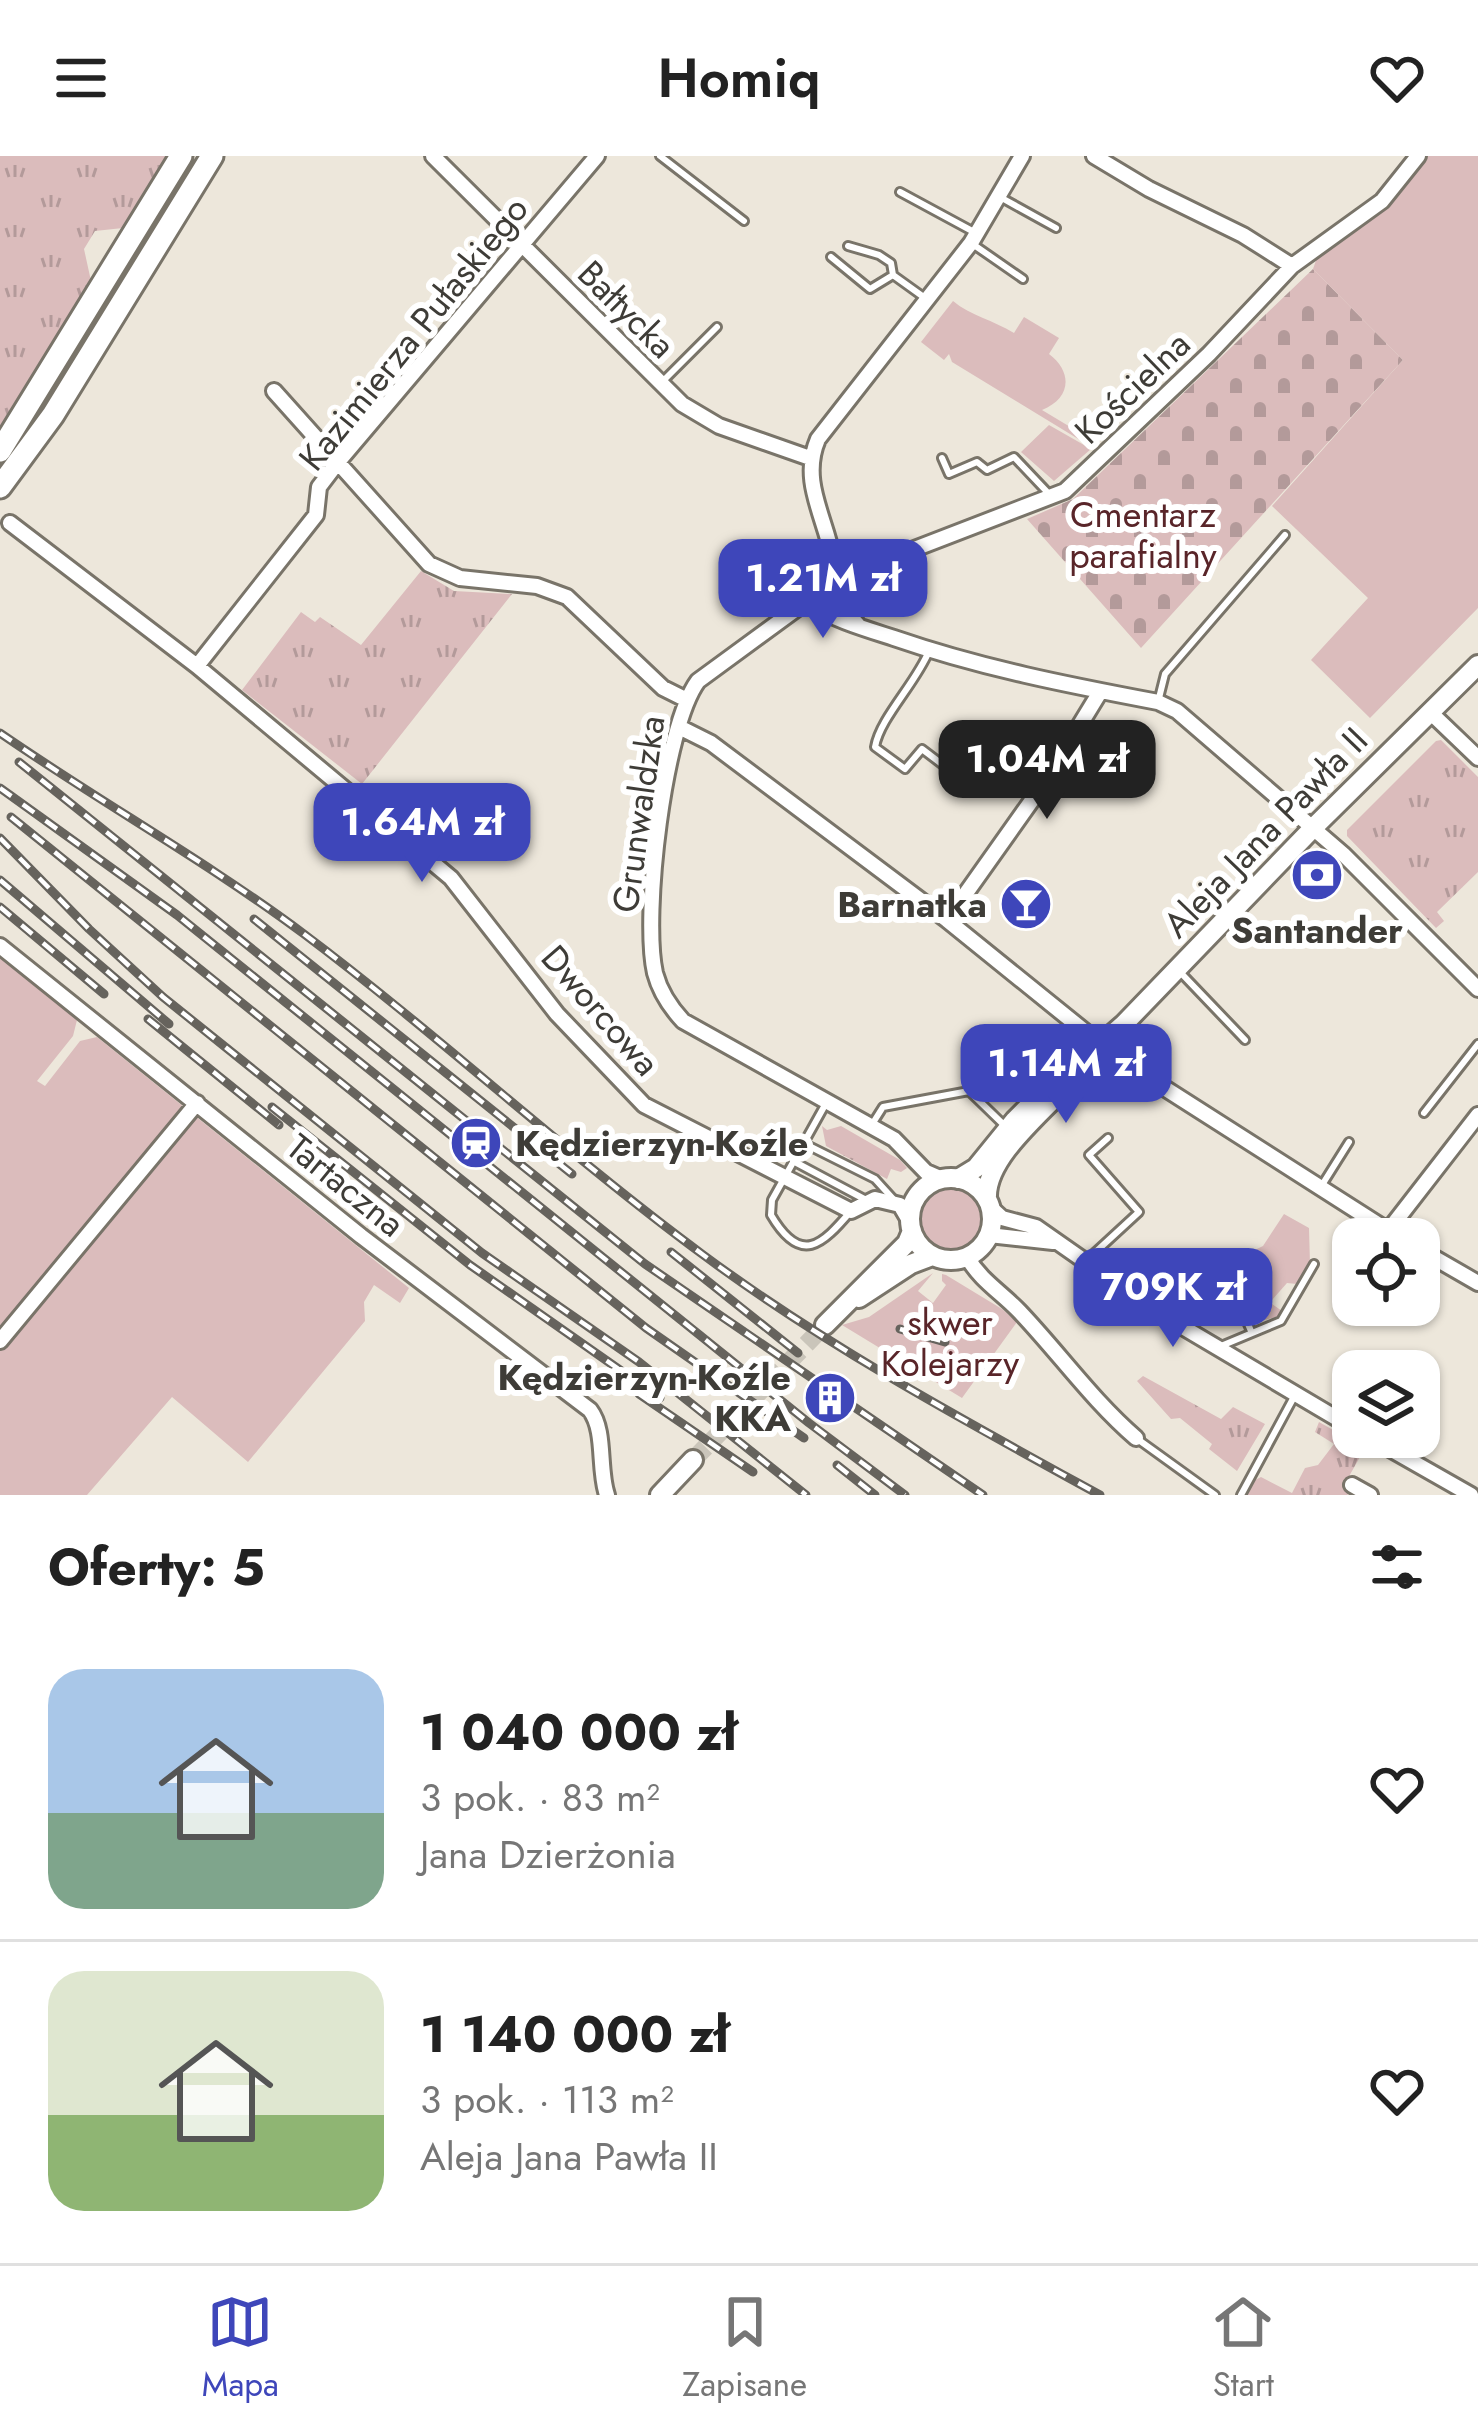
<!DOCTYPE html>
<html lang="pl">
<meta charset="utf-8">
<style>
:root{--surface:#fff;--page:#f6f6f6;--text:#222;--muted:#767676;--line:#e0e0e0;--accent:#3e46ba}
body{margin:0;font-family:Jost,sans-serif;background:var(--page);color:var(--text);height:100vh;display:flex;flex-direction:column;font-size:45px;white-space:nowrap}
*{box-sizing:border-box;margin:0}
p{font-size:39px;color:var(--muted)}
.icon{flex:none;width:66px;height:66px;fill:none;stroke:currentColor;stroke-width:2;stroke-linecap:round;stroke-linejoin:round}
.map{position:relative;height:1339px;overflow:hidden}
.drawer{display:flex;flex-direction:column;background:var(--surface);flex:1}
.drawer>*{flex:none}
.tools{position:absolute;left:1332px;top:1062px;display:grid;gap:24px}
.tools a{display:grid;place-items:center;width:108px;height:108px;border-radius:24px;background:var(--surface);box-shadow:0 3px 9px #0004;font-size:60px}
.price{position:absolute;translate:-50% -102px;padding:0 27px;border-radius:24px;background:var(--accent);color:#fff;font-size:39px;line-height:78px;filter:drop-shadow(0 3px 6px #0008)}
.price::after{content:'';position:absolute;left:50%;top:72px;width:36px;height:27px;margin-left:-18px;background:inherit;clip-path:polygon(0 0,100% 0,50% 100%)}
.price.current{background:#222;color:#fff}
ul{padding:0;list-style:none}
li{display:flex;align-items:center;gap:36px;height:300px;padding:0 48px}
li+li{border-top:3px solid var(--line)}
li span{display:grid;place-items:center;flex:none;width:336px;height:240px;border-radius:36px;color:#555}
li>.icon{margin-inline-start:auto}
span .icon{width:144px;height:144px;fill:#fffc;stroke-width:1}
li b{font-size:51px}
h2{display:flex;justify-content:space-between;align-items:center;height:144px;padding:0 48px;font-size:51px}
header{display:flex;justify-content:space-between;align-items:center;height:156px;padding:0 48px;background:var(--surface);font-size:54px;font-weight:600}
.dock{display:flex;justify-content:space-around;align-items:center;height:168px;border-top:3px solid var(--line);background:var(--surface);font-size:33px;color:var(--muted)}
.dock a{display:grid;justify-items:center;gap:6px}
.dock .current{color:var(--accent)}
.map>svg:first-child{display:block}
</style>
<header><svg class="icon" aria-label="menu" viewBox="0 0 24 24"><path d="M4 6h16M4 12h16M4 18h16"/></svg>Homiq<svg class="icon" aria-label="heart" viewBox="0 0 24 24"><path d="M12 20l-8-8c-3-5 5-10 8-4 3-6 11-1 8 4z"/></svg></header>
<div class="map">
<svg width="1478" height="1339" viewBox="0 0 1478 1339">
<defs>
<pattern id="grass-tufts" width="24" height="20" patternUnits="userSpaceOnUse" patternTransform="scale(3)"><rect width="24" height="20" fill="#dbbcbc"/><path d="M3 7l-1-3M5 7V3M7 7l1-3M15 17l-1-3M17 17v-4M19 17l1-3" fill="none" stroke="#b39a9a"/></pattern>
<pattern id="cemetery-stones" width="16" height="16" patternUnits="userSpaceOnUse" patternTransform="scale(3)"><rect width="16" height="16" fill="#dbbcbc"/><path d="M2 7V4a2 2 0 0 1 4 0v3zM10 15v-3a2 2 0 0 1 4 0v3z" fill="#b39a9a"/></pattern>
</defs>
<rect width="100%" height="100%" fill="#ede7db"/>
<path fill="url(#grass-tufts)" d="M0,0H167L123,72L95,75L84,93L91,125L0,272Z
M421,415L454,435L512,438L362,628L242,534L301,456L315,466L320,461L361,489Z
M1441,584L1478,621V716L1437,756L1444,765L1436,772L1347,680V674L1436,585Z
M822,970L827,974L841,970L900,1004L907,1012L901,1016L891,1013L887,1023L826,990Z
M1143,1220L1221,1263L1233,1251L1265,1268L1237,1315L1209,1293L1212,1288L1180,1262L1171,1263L1137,1225Z
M1319,1266L1365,1292L1343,1331L1348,1339H1247L1255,1324L1261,1321L1292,1337L1305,1312L1318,1309L1334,1288L1315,1276Z"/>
<path fill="url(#cemetery-stones)" d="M1313,113L1403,204L1141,492L1027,363L1073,343Z"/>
<path fill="#dbbcbc" d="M1425,0H1478V452L1370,562L1311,504L1368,442L1272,350L1403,204L1313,113L1319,96L1384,49Z
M953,145C971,160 993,164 1014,177L1024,161L1059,182L1049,198C1074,217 1070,243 1042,254L1097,287L1093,292L952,206L949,198L944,204L921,186Z
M1049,269L1091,293L1054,325L1021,296Z
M0,801L77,864L73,880L37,925L45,930L80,885L97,881L409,1132L400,1147L374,1129L364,1146L365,1165L248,1306L172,1241L87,1339H0Z
M921 1063a30 30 0 1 1 60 0a30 30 0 1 1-60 0Z
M1284,1058L1309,1072L1310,1108L1297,1128L1287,1127L1272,1144V1148L1282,1155L1278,1161L1264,1164L1249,1137L1222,1110L1263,1090Z
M933,1117L918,1135L933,1147L946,1129L942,1125V1118L946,1119L1002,1153L1017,1166L962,1242L842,1169L869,1161Z"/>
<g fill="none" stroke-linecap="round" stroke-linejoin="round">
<path stroke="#cac5ba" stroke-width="18" stroke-dasharray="18 9" stroke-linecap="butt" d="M693,1304L825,1169"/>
<g stroke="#797469" stroke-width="12">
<path id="lane" d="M660,0L744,65
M900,36L974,76
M1000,41L1056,72
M974,89L1023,123
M848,90L879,99L891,107L893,119
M831,101L870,133L893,119L925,142
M662,226L717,171
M942,302L949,318L977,306L987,314L1014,301L1050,339
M929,495C916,527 880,562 875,591L905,613L922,593L943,609
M1159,542L1165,518L1285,379
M1181,817L1245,884
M825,949L772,1044L771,1059C801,1110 822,1089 851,1055
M1424,957L1478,888
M871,970L883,951L969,935L1005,970
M803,987L875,1023L895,1045
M793,1005L868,1045
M1322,1029L1349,986
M1088,1103L1139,1056L1089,999L1108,982
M1226,1117L1251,1175
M1221,1190L1281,1165L1314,1108
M1136,1282L1215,1339
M1241,1339L1295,1239"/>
</g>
<g stroke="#797469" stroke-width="20">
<path id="street" d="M433,0L682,248L719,270L810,302
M1094,0L1149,33L1243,79L1292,110
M274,235L429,408L460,422L537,430L567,441L663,532L685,543
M10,367L197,510L451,722L557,858L644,949L851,1055L875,1043L900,1049L910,1066
M833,416L865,412L1065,335L1209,198L1292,110L1382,45L1418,0
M825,432L858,469
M807,447C835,464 863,472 894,482C981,512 1068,529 1158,546L1177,555L1343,698L1478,833
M197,510L316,359L319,331L338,306L597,0
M1430,556L1478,602
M679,571L711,587L947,764L1119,903L1401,1083
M947,764L1047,623L1100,536
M0,790L361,1080L590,1254C606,1275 598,1313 607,1339
M942,1023L926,1016L894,983L683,865C670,851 660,836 655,817C642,759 664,571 698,525L825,432L833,416V403C825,360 800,325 818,283L971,87L1022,0
M990,1051L1002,1062L1036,1071L1159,1157L1353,1272
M1388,1075L1478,959
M989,1079L1053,1086
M1419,1093L1478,1127
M967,1101C981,1125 1001,1136 1019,1155C1059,1197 1092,1244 1136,1282
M0,1185L197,947
M1369,1281L1471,1339
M1352,1329L1370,1339"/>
</g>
<g stroke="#797469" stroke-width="24">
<path id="secondary" d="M910 1063a41 41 0 1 1 82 0a41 41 0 1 1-82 0Z
M958,1023L976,1012L1015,964L1078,901L1100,889L1124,868L1312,673L1478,509
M987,1043C984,991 1074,935 1099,891
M859,1142L911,1108L932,1100
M825,1169L907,1087L912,1075
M660,1339L693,1304"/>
</g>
<g stroke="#797469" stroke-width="27">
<path id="primary" d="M0,295L181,0
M0,331L53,259L212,0"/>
</g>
<use href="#lane" stroke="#fff" stroke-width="6"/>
<use href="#street" stroke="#fff" stroke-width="14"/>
<use href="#secondary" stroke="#fff" stroke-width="18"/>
<use href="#primary" stroke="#fff" stroke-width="21"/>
<g stroke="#66635d" stroke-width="9">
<path id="rail" d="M0,577C100,646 206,705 304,778C440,880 565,997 702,1098C826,1190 965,1265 1100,1339
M19,606L645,1108L983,1339
M0,632L177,759L809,1267L905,1339
M11,661L646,1172L804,1282
M0,682L89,773L163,841L482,1097L639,1206L806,1339
M0,724L169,868
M0,751L104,838
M254,763L572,1018
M148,863L279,969
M272,951L470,1109L660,1242
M671,1096L798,1197
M900,1173L945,1186
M639,1238L753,1316
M837,1309L875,1339"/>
</g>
<use href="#rail" stroke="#fff" stroke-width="4.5" stroke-dasharray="14" stroke-linecap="butt"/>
</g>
<defs>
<g id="bank-disc" transform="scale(2.7)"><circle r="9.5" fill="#3e46ba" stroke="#fff"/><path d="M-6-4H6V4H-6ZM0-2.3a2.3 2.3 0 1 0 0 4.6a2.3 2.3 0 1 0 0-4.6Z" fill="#fff"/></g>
<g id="bar-disc" transform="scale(2.7)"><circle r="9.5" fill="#3e46ba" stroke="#fff"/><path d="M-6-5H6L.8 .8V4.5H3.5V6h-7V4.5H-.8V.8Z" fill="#fff"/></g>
<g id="station-disc" transform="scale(2.7)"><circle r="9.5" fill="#3e46ba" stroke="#fff"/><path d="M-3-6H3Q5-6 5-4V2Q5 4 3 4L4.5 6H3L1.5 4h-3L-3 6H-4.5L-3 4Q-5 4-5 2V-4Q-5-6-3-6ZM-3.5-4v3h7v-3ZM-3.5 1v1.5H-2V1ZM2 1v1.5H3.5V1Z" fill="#fff"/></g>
<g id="building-disc" transform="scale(2.7)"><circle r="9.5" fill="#3e46ba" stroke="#fff"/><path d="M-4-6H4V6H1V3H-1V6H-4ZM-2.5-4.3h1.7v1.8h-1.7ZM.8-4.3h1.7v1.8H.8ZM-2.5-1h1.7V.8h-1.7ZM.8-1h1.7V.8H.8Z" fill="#fff"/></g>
</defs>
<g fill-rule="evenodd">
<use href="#bank-disc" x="1317" y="719"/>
<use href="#bar-disc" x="1026" y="748"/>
<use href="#station-disc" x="476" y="987"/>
<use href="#building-disc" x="830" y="1242"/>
</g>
<g text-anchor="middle" stroke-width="12" stroke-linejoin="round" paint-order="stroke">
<g font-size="36" fill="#3e3c37" stroke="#fff">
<text transform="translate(627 153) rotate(45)" y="13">Bałtycka</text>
<text transform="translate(413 177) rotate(-51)" y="13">Kazimierza Pułaskiego</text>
<text transform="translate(1132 231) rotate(-44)" y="13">Kościelna</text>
<text transform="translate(638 658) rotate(-82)" y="13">Grunwaldzka</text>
<text transform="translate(1265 676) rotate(-46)" y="13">Aleja Jana Pawła II</text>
<text transform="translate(601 854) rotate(49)" y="13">Dworcowa</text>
<text transform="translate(346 1029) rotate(39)" y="13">Tartaczna</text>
</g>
<g font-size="36" fill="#592529" stroke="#fff">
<text x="1143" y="371">Cmentarz<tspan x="1143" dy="41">parafialny</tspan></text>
<text x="950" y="1179">skwer<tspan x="950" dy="41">Kolejarzy</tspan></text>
</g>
<g font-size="36" font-weight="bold" fill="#3e3c37" stroke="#fff" text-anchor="end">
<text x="987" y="761">Barnatka</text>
<text x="1317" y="787" text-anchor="middle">Santander</text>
<text x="515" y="1000" text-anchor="start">Kędzierzyn-Koźle</text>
<text x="791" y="1234">Kędzierzyn-Koźle<tspan x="791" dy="41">KKA</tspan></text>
</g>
</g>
</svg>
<div class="tools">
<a><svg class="icon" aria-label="locate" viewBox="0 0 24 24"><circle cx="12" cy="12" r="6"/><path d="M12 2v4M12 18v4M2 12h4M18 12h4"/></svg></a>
<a><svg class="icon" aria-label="layers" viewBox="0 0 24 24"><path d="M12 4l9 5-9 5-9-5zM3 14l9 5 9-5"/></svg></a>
</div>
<b class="price" style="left:823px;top:485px">1.21M zł</b>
<b class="price current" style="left:1047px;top:666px">1.04M zł</b>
<b class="price" style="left:422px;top:729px">1.64M zł</b>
<b class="price" style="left:1066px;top:970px">1.14M zł</b>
<b class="price" style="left:1173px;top:1194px">709K zł</b>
</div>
<section class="drawer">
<h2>Oferty: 5<svg class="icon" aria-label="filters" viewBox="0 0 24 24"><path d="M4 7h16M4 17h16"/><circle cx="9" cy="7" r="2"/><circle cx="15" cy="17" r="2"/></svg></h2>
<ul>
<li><span style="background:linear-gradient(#a9c7e8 60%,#7fa58c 0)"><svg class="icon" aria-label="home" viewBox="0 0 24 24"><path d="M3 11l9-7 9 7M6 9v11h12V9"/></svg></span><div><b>1 040 000 zł</b><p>3 pok. · 83 m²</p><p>Jana Dzierżonia</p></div><svg class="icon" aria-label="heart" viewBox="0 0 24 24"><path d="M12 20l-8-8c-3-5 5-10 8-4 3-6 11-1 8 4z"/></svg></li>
<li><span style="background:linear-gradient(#dfe7d0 60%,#8fb573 0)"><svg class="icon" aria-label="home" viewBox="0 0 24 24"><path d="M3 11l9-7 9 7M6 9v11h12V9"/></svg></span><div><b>1 140 000 zł</b><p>3 pok. · 113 m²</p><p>Aleja Jana Pawła II</p></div><svg class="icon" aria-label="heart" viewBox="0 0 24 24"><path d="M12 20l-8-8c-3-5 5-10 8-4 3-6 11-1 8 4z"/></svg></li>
</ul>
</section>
<nav class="dock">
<a class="current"><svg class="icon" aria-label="map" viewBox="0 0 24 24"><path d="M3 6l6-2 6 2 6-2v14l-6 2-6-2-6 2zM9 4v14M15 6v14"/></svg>Mapa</a>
<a><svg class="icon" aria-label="saved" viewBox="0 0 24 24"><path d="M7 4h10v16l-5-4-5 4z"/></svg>Zapisane</a>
<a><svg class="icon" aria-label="home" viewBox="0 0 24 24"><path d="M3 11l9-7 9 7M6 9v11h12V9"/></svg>Start</a>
</nav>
